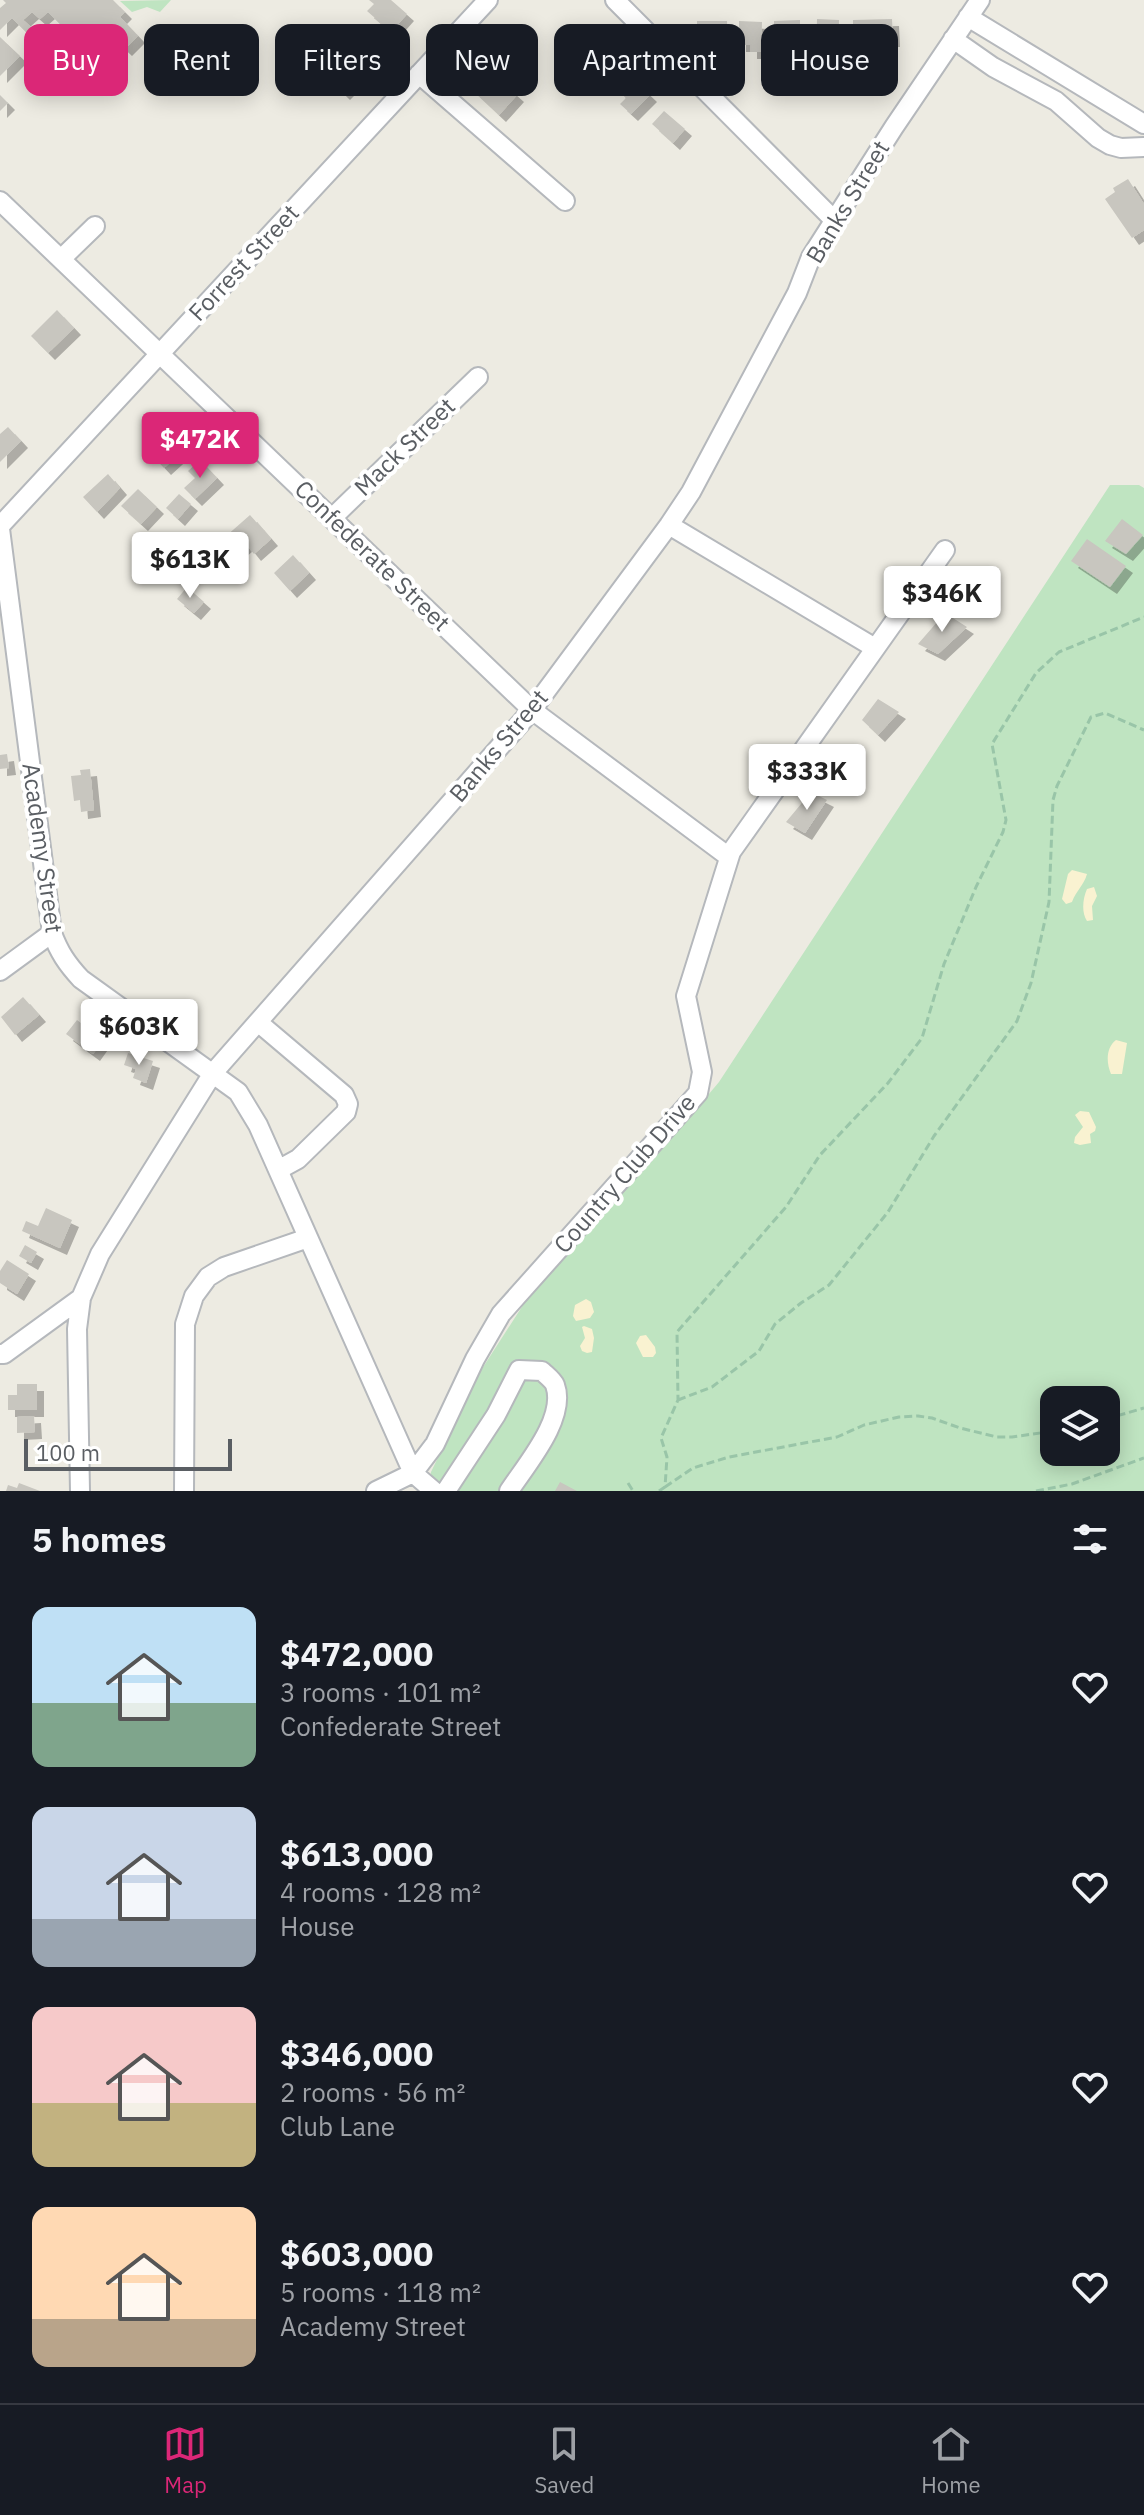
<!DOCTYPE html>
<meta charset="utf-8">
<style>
:root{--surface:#171b24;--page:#242831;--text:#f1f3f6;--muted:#9ea1a6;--line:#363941;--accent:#db2777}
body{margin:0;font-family:"IBM Plex Sans",sans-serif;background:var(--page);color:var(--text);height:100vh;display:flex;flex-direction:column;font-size:30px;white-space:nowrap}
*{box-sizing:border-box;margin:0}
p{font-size:26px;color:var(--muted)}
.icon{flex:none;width:44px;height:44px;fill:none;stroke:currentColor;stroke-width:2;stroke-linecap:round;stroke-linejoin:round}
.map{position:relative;height:1491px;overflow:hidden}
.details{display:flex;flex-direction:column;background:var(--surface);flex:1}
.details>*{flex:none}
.hud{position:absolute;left:24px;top:24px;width:1096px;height:72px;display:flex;gap:16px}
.buttons{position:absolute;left:1040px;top:1386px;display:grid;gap:16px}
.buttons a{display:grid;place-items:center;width:80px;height:80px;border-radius:16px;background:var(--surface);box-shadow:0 4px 20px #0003;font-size:40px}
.scale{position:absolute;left:24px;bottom:20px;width:208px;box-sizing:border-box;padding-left:8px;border:4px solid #5a5e63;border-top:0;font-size:22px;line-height:28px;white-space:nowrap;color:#5a5e63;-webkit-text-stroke:6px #fff;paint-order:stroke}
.price{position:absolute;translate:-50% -68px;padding:0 18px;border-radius:8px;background:#fff;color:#222;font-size:26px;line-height:52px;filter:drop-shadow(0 2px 4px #0008)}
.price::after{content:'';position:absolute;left:50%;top:48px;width:24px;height:18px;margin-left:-12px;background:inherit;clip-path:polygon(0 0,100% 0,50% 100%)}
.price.on{background:var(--accent);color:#fff}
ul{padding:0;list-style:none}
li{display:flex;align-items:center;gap:24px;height:200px;padding:0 32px}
li span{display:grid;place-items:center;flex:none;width:224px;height:160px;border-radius:16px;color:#555}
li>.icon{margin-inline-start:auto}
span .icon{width:96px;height:96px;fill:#fffc;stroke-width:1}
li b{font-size:34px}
h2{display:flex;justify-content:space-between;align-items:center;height:96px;padding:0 32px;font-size:34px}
.chip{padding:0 28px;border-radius:16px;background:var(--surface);box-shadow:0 4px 20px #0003;font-size:28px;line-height:72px}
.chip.on{background:var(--accent);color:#fff}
.dock{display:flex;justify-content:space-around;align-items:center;height:112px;border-top:2px solid var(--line);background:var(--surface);font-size:22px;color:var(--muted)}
.dock a{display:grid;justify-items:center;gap:4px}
.dock .on{color:var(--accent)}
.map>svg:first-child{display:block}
</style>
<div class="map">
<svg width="1144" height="1491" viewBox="0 0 1144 1491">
<defs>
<filter id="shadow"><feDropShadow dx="7" dy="7" stdDeviation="0" flood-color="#0004"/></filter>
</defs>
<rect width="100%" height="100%" fill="#edebe2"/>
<path fill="#bfe4c1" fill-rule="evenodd" d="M171,0L160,12L147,7L132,12L120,1Z
M1110,485H1139L1144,488V1491H427L431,1472L478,1375L525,1302L671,1139L719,1082ZM1054,1400H1106V1452H1054Z"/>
<path fill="#f9f2d1" d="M1072,870L1087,874C1084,885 1076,891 1072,902L1066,904L1062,899L1068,874Z
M1094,887L1097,896L1092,906L1093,920L1087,921C1081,912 1083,898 1087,889Z
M1116,1040L1127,1043L1122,1074H1111C1106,1062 1106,1048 1116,1040Z
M1080,1111L1089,1112L1096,1127L1095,1131L1090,1134L1091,1143L1080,1145L1074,1143L1075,1137L1083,1127L1075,1115Z
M586,1299L591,1302L594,1312L590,1318L576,1321L573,1316L575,1305Z
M584,1326L592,1329L594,1338L592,1352L587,1353L582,1351L580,1346L585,1338L582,1327Z
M646,1335L655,1347L656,1353L653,1357H643L636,1343L640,1336Z"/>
<path fill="#c8c6bf" filter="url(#shadow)" d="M3,0H113L125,12L120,17L138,36L125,49L106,31L101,36L89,24L75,39L48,12L40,19L32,12L23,20L31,27L26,32L12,18L0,30V8L6,3Z
M369,0H391L407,14L391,32L367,11L374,4Z
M817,19L839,20L838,56H816Z
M892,19L893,40L853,41V20Z
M800,20V31H795V45L774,46V21Z
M697,21H727L728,41L690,42L689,28H697Z
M739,21L762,22L761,52H750V45H739Z
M338,25L348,35L335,48L362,74L343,93L310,61L331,39L328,35Z
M588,31L616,56L592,84L575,68L583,59L571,49Z
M0,37L20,56L0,76Z
M483,65L517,95L499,115L466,84Z
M631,77L650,95L631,114L620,104L626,98L618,91Z
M0,95L8,103L0,111Z
M664,111L685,129L673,143L652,124Z
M1128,179L1144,204V230L1132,238L1105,199L1115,192L1113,188Z
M57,310L74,328L48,353L31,336Z
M8,427L21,441L0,462V434Z
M171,434L185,449L164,468L150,453Z
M200,460L217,478L195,499L184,488L195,478L188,471Z
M108,474L120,488L97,512L83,497Z
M138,489L157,507L141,524L121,506Z
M179,494L191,504L178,519L166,508Z
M250,515L271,539L254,554L246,544L237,552L225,537Z
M1122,519L1143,535L1126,554L1105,541Z
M1087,539L1126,566L1110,587L1071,561Z
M293,555L309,573L290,591L274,573Z
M187,587L204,602L194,613L177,599Z
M945,613L967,627L938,654L918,644Z
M878,699L899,712L878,735L862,720Z
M7,754L9,768L0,769V755Z
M90,769L94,810L81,812L80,800L74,801L71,776L81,775L80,770Z
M811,792L827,800L805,833L786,822Z
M23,997L39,1015L15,1035L1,1017Z
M77,1020L103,1040L93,1054L66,1034Z
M128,1053L153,1061L146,1083L133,1078L136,1069L124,1065Z
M46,1208L72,1220L60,1248L22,1231L26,1221L38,1226Z
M25,1245L37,1252L31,1263L19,1256Z
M7,1260L29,1274L17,1294L0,1283V1271Z
M17,1384H37V1410H8V1395H17Z
M34,1416L35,1432L17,1433V1417Z
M560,1482L577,1491H555Z
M19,1483L40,1491H6L8,1485L17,1488Z"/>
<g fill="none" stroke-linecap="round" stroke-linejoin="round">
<g stroke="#b5b8bc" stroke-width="22">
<path id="minor" d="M615,0L834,220
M968,17L1144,124
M953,39L993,67L1056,101L1098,138L1110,145L1121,148L1144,147
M419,74L565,201
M0,201L532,710L729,857
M61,259L95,226
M332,518L478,377
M669,525L875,648
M0,526L488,0
M0,529L52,933C59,952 67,964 81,979L238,1092L258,1125L413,1473L434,1491
M0,971L52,933
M259,1023L344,1095L348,1104L346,1112L298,1159L278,1170
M0,1354H4L81,1298
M80,1491L77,1329L81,1298L100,1254L213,1073L532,710L669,525L691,492L797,293L811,257L894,127L980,0
M184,1491L185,1324L194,1296L208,1277L224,1267L308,1238
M376,1491L413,1473L435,1444L475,1359L501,1314L698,1093L702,1072L686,996L731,852L945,550
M446,1491L496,1415L519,1370L542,1371C546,1375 553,1380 555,1385C567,1418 526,1465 509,1491"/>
</g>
<path stroke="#99c5a8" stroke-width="3" stroke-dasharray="8 4" stroke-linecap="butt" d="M678,1400L712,1387L759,1351L775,1324L801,1303L829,1285L888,1212L934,1136L1017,1021L1031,983L1049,902L1053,800L1057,786L1091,717L1105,713L1144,730
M1106,1419L1144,1408
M628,1483L633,1491
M665,1487L693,1468L729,1457L837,1437L864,1425L899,1417L918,1416L932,1418L960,1428L997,1437H1012L1054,1431
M659,1491L665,1487L667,1457L661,1438L678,1400L677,1332L786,1207L820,1155L888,1083L922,1038L944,964L976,887L1003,832L1006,820L992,744L1036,673L1059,652L1144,617
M1036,1491L1072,1484L1144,1458"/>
<use href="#minor" stroke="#fff" stroke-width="18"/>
</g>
<g text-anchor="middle" stroke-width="8" stroke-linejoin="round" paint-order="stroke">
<g font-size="24" fill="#5a5e63" stroke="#fff">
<text transform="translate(848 202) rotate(-59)" y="8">Banks Street</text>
<text transform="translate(244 263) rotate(-47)" y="8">Forrest Street</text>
<text transform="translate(405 447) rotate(-44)" y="8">Mack Street</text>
<text transform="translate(372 556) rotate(44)" y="8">Confederate Street</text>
<text transform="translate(499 746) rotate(-50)" y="8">Banks Street</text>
<text transform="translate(42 848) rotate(82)" y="8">Academy Street</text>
<text transform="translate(625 1174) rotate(-49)" y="8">Country Club Drive</text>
</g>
</g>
</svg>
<div class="buttons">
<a><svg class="icon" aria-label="layers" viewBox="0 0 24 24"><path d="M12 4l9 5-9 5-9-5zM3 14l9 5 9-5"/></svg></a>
</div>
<div class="scale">100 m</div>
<b class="price on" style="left:200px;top:480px">$472K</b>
<b class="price" style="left:190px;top:600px">$613K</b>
<b class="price" style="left:942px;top:634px">$346K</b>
<b class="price" style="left:807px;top:812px">$333K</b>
<b class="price" style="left:139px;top:1067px">$603K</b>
<div class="hud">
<a class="chip on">Buy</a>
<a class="chip">Rent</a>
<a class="chip">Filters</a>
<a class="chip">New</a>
<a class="chip">Apartment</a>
<a class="chip">House</a>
</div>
</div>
<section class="details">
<h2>5 homes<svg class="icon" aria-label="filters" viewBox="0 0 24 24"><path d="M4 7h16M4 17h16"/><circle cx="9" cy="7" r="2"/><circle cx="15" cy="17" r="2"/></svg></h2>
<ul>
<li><span style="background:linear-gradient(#bfe0f5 60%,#7fa58c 0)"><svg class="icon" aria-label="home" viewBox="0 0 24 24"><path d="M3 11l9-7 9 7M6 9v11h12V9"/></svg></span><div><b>$472,000</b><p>3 rooms · 101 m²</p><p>Confederate Street</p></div><svg class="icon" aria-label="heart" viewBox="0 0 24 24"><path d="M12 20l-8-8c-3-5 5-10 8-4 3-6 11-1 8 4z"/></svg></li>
<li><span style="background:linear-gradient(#c9d6e8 70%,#9aa5b1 0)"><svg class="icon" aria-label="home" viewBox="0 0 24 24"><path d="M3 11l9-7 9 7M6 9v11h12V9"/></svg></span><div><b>$613,000</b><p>4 rooms · 128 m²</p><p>House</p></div><svg class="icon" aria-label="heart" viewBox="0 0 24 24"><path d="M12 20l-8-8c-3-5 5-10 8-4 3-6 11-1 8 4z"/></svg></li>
<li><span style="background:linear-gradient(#f6c9c9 60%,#c2b280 0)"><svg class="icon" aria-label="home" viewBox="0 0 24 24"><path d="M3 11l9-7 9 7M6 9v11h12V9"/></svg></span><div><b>$346,000</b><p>2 rooms · 56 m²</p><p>Club Lane</p></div><svg class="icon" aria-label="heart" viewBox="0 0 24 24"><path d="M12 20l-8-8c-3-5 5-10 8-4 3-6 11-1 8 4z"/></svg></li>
<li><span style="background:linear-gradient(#ffd9b3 70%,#b9a48a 0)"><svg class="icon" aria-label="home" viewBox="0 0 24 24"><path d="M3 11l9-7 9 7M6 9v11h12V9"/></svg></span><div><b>$603,000</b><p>5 rooms · 118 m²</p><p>Academy Street</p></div><svg class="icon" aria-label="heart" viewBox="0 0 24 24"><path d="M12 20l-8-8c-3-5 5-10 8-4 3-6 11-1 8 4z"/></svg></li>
</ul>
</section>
<nav class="dock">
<a class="on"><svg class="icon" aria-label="map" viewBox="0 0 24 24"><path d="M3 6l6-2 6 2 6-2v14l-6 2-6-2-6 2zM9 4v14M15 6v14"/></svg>Map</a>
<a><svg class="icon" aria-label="saved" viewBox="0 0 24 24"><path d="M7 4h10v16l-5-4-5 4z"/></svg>Saved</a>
<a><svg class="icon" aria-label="home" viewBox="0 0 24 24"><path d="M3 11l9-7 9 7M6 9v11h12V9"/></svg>Home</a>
</nav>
